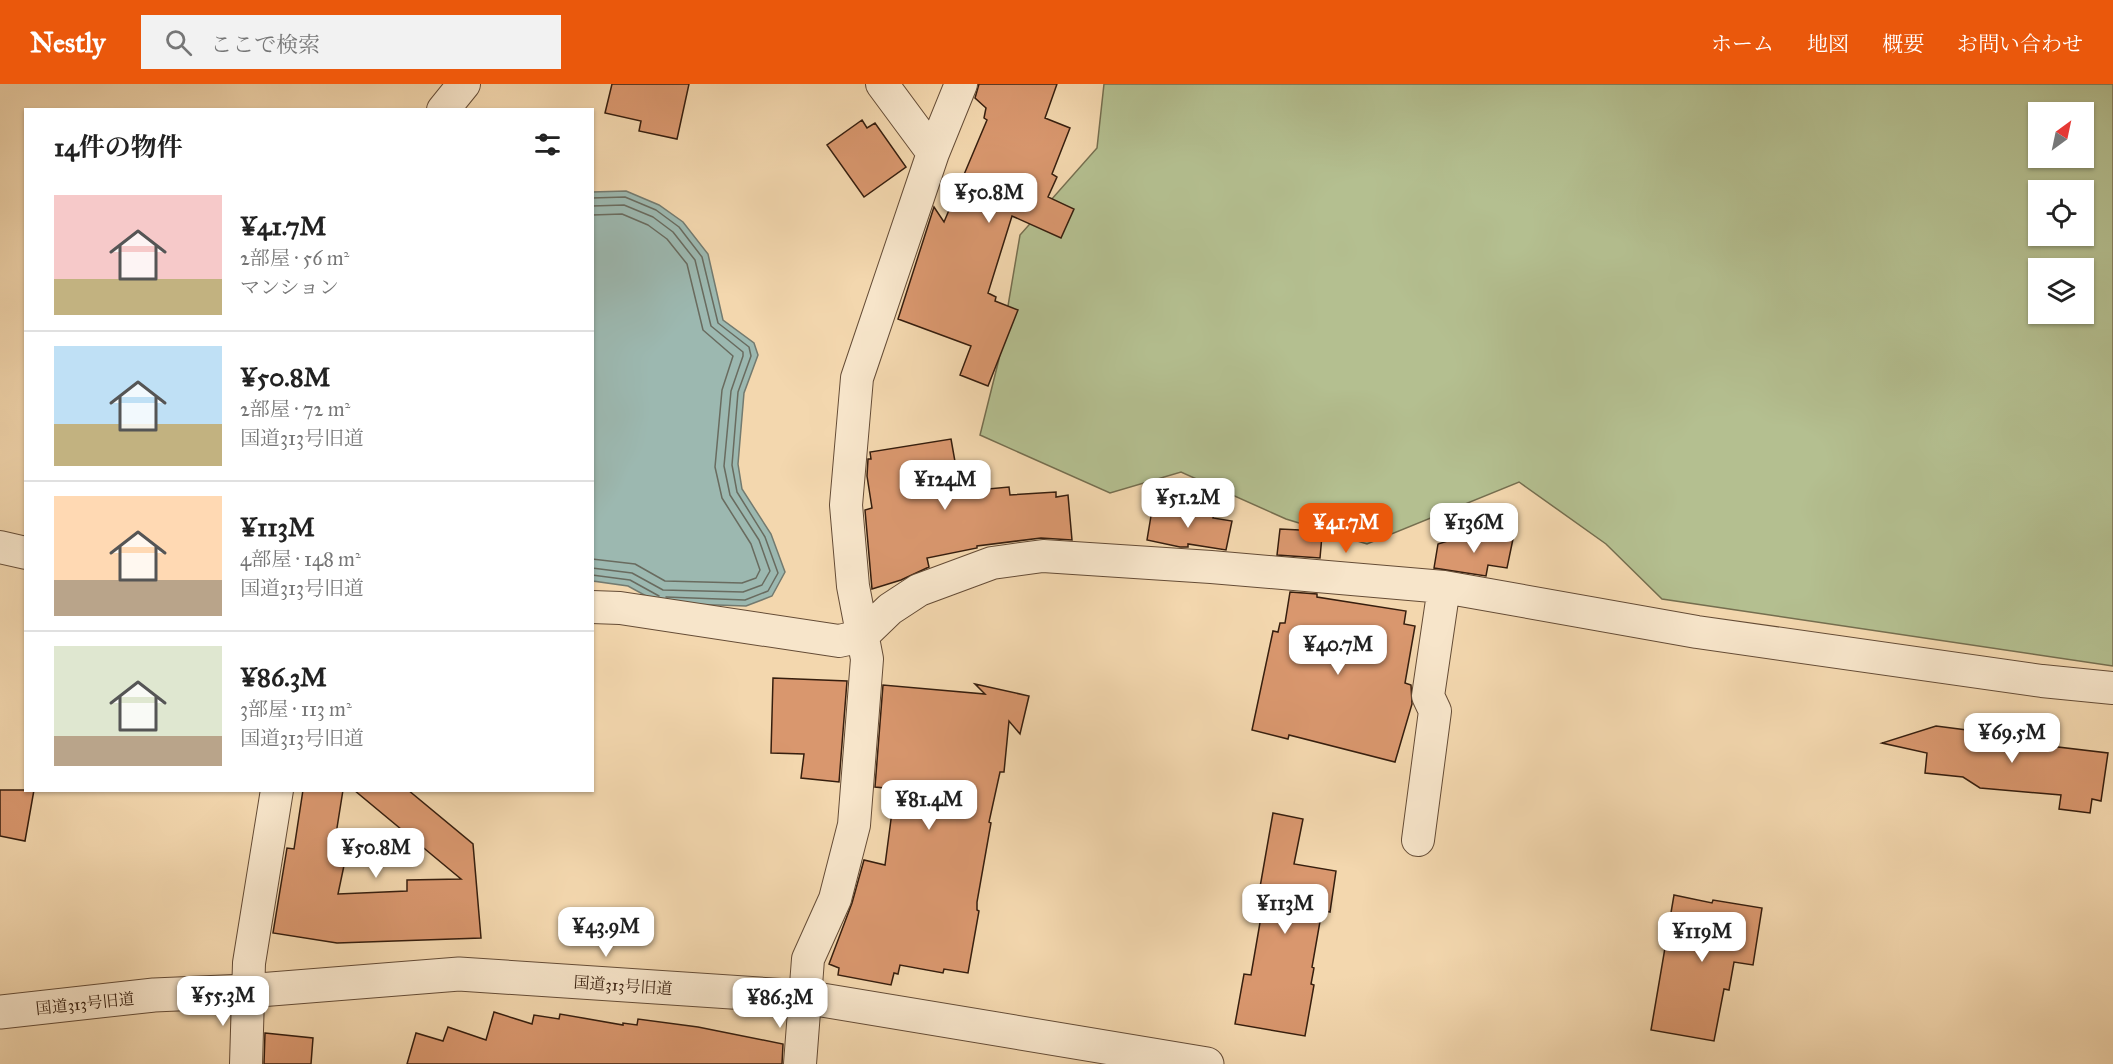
<!DOCTYPE html>
<html lang="ja">
<meta charset="utf-8">
<style>
:root{--surface:#fff;--page:#f2f2f2;--text:#222;--muted:#767676;--line:#e0e0e0;--accent:#ea580c}
body{margin:0;font-family:"IM FELL Great Primer","Noto Serif JP",serif;background:var(--page);color:var(--text);height:100vh;display:flex;flex-direction:column;font-size:22px;white-space:nowrap}
*{box-sizing:border-box;margin:0}
p{font-size:20px;color:var(--muted)}
.icon{flex:none;width:33px;height:33px;fill:none;stroke:currentColor;stroke-width:2;stroke-linecap:round;stroke-linejoin:round}
.map{position:relative;flex:1;overflow:hidden}
.details{position:absolute;left:24px;top:24px;width:570px;height:684px;display:flex;flex-direction:column;background:var(--surface);border-radius:0px;box-shadow:0 2px 4px #0004}
.details>*{flex:none}
.needle{width:39px;rotate:33deg}
.buttons{position:absolute;left:2028px;top:18px;display:grid;gap:12px}
.buttons a{display:grid;place-items:center;width:66px;height:66px;border-radius:0px;background:var(--surface);box-shadow:0 2px 4px #0004;font-size:30px}
.price{position:absolute;translate:-50% -51px;padding:0 14px;border-radius:12px;background:#fff;color:#222;font-size:20px;line-height:39px;filter:drop-shadow(0 2px 3px #0008)}
.price::after{content:'';position:absolute;left:50%;top:36px;width:18px;height:14px;margin-left:-9px;background:inherit;clip-path:polygon(0 0,100% 0,50% 100%)}
.price.active{background:var(--accent);color:#fff}
ul{padding:0;list-style:none}
li{display:flex;align-items:center;gap:18px;height:150px;padding:0 30px}
li+li{border-top:2px solid var(--line)}
li span{display:grid;place-items:center;flex:none;width:168px;height:120px;border-radius:0px;color:#555}
li>.icon{margin-inline-start:auto}
span .icon{width:72px;height:72px;fill:#fffc;stroke-width:1}
li b{font-size:26px}
h2{display:flex;justify-content:space-between;align-items:center;height:72px;padding:0 30px;font-size:26px}
header{display:flex;align-items:center;gap:36px;box-sizing:border-box;height:84px;padding:0 30px;background:var(--accent);color:#fff}
header strong{font-size:28px}
nav{display:flex;gap:33px;margin-inline-start:auto;font-size:21px}
.search{width:420px;height:54px;background:var(--page);display:flex;align-items:center;gap:15px;box-sizing:border-box;padding:0 21px;border-radius:0px;color:var(--muted);font-size:22px}
.map>svg:first-child{display:block}
</style>
<header>
<strong>Nestly</strong>
<div class="search"><svg class="icon" aria-label="search" viewBox="0 0 24 24"><circle cx="10" cy="10" r="6"/><path d="M15 15l6 6"/></svg>ここで検索</div>
<nav><a>ホーム</a><a>地図</a><a>概要</a><a>お問い合わせ</a></nav>
</header>
<div class="map">
<svg width="2113" height="980" viewBox="0 0 2113 980">
<rect width="100%" height="100%" fill="#f3d7ae"/>
<filter id="stains"><feTurbulence type="fractalNoise" baseFrequency=".00333" numOctaves="4"/><feColorMatrix values="0 0 0 0 .2 0 0 0 0 .09 0 0 0 0 .02 0 0 0 .5 -.17"/></filter>
<radialGradient id="worn" r=".72"><stop offset=".6" stop-color="#630" stop-opacity="0"/><stop offset="1" stop-color="#630" stop-opacity=".3"/></radialGradient>
<path fill="#b4bf90" stroke="#756e4f" stroke-width="1.5" fill-rule="evenodd" d="M1104,0H2113V582L1662,515L1606,460L1519,398L1367,460L1286,435L1181,388L1110,409L980,351L999,275L1020,151L1097,64ZM2038,28H2084V74H2038ZM2038,106H2084V152H2038ZM2038,184H2084V230H2038Z"/>
<path fill="#9cb8b0" stroke="#737a6f" stroke-width="1.5" d="M626,107L659,121L683,138L708,170L723,236L754,259L758,271L744,309L738,380L742,405L771,450L785,488L772,512L746,522L659,519L628,502L593,497L592,108Z"/>
<g fill="none" stroke-linecap="round" stroke-linejoin="round">
<path stroke="#696b5f" stroke-width="1.5" d="M592,114L625,113L656,126L679,143L702,173L718,239L749,263L751,272L738,308L732,381L737,408L765,453L778,489L768,507L745,516L666,513
M592,122L624,121L653,133L673,148L695,176L711,242L743,268V272L731,307L724,382L730,411L759,456L770,487L762,501L743,508L663,506L632,489L592,484
M592,131L622,130L648,141L667,155L687,180L703,246L733,272L722,306L715,383L722,414L751,460L760,486L756,494L742,499L665,497L635,480L592,475
M592,491L630,496L659,512"/>
</g>
<path fill="#d9976e" stroke="#361e0e" stroke-width="1.5" d="M612,0H689L677,55L639,47L641,37L605,29Z
M979,0H1057L1045,34L1070,44L1052,90L1057,93L1048,113L1074,125L1061,154L1012,132L988,209L996,213L995,217L1018,226L988,302L960,291L971,262L898,235L934,123L944,138L987,36L984,34L986,24L975,14Z
M862,36L867,44L875,39L906,83L864,113L827,61Z
M951,355L957,389L975,380L988,405L1009,403L1010,411L1056,408V413L1068,411L1072,456L1041,454L977,462V464L927,474L929,483L901,496L872,505L865,426L872,424L867,392L868,375H871L870,368Z
M1157,422L1214,430L1213,434L1232,437L1226,466L1188,460V463H1180L1147,456L1152,426L1156,427Z
M1303,427L1324,429L1320,474L1277,471L1280,445L1300,446Z
M1476,448L1513,455L1507,484L1488,481L1486,492L1434,484L1438,460Z
M1290,508L1317,510V513L1406,527L1404,540L1415,542L1405,599L1411,601L1412,620L1395,678L1289,651L1288,655L1252,646L1273,547L1278,548L1280,539H1285Z
M773,594L847,597L839,698L801,694L804,670L771,669Z
M975,600L1029,612L1020,650L1009,637L1004,688H1000L989,738L991,739L977,818V826L979,827L968,889L944,885L943,889L900,881L898,890L894,889L891,901L838,891L839,884L829,880L852,819L864,776L885,781L895,705L875,703L883,601L985,610Z
M1936,642L2021,653V657L2033,658V660L2108,669L2101,717L2092,715L2090,729L2059,725L2061,711L1980,704L1963,693L1925,689L1927,669L1882,659Z
M0,706H34L25,757L0,752Z
M303,706H343L333,769L346,772L338,810L407,807V796L461,795L354,706H408L473,760L481,854L337,859L273,849L287,764L294,765Z
M1273,729L1303,735L1294,780L1336,787L1330,828L1322,826L1312,883L1314,884L1311,900L1314,901L1305,952L1235,940L1244,890L1251,891L1262,827L1256,826Z
M1674,811L1712,819L1713,816L1762,824L1753,881L1734,878L1729,906L1724,905L1714,957L1651,946Z
M494,928L532,940L534,931L559,935L560,930L623,941V939L637,941L638,935L698,943L783,960L782,980H407L416,949L443,957L448,943L486,956Z
M265,949L313,954L311,980H264Z"/>
<g fill="none" stroke-linecap="round" stroke-linejoin="round">
<g stroke="#654c36" stroke-width="34">
<path id="minor" d="M882,0L933,69
M443,26L464,0
M0,463L26,469
M592,523L620,524L839,557L862,552L890,525L919,506L992,479L1043,472L1211,483L1444,503L1697,548L2042,597L2113,604
M1418,756L1435,627L1428,612L1444,503
M246,980L249,879L277,706
M800,980L808,875L835,815L854,741L867,575L853,502L846,421L857,294L933,69L961,0"/>
</g>
<g stroke="#654c36" stroke-width="35">
<path id="tertiary" d="M0,928L154,911L246,907L459,890L804,913L1207,980"/>
</g>
<use href="#minor" stroke="#f7e5ca" stroke-width="32"/>
<use href="#tertiary" stroke="#f7e5ca" stroke-width="33"/>
</g>
<g text-anchor="middle" stroke-width="5" stroke-linejoin="round" paint-order="stroke">
<g font-size="16" fill="#361e0e" stroke="#f7e5ca">
<text transform="translate(623 901) rotate(4)" y="6">国道313号旧道</text>
<text transform="translate(85 919) rotate(-6)" y="6">国道313号旧道</text>
</g>
</g>
<rect width="100%" height="100%" filter="url(#stains)"/>
<rect width="100%" height="100%" fill="url(#worn)"/>
</svg>
<div class="buttons">
<a><svg class="needle" viewBox="-14 -14 28 28"><path d="M0-13l5 13h-10z" fill="#e53935"/><path d="M0 13l5-13h-10z" fill="#767676"/></svg></a>
<a><svg class="icon" aria-label="locate" viewBox="0 0 24 24"><circle cx="12" cy="12" r="6"/><path d="M12 2v4M12 18v4M2 12h4M18 12h4"/></svg></a>
<a><svg class="icon" aria-label="layers" viewBox="0 0 24 24"><path d="M12 4l9 5-9 5-9-5zM3 14l9 5 9-5"/></svg></a>
</div>
<b class="price" style="left:989px;top:140px">¥50.8M</b>
<b class="price" style="left:945px;top:427px">¥124M</b>
<b class="price" style="left:1188px;top:445px">¥51.2M</b>
<b class="price active" style="left:1346px;top:470px">¥41.7M</b>
<b class="price" style="left:1474px;top:470px">¥136M</b>
<b class="price" style="left:1338px;top:592px">¥40.7M</b>
<b class="price" style="left:2012px;top:680px">¥69.5M</b>
<b class="price" style="left:929px;top:747px">¥81.4M</b>
<b class="price" style="left:376px;top:795px">¥50.8M</b>
<b class="price" style="left:1285px;top:851px">¥113M</b>
<b class="price" style="left:606px;top:874px">¥43.9M</b>
<b class="price" style="left:1702px;top:879px">¥119M</b>
<b class="price" style="left:223px;top:943px">¥55.3M</b>
<b class="price" style="left:780px;top:945px">¥86.3M</b>
<section class="details">
<h2>14件の物件<svg class="icon" aria-label="filters" viewBox="0 0 24 24"><path d="M4 7h16M4 17h16"/><circle cx="9" cy="7" r="2"/><circle cx="15" cy="17" r="2"/></svg></h2>
<ul>
<li><span style="background:linear-gradient(#f6c9c9 70%,#c2b280 0)"><svg class="icon" aria-label="home" viewBox="0 0 24 24"><path d="M3 11l9-7 9 7M6 9v11h12V9"/></svg></span><div><b>¥41.7M</b><p>2部屋 · 56 m²</p><p>マンション</p></div></li>
<li><span style="background:linear-gradient(#bfe0f5 65%,#c2b280 0)"><svg class="icon" aria-label="home" viewBox="0 0 24 24"><path d="M3 11l9-7 9 7M6 9v11h12V9"/></svg></span><div><b>¥50.8M</b><p>2部屋 · 72 m²</p><p>国道313号旧道</p></div></li>
<li><span style="background:linear-gradient(#ffd9b3 70%,#b9a48a 0)"><svg class="icon" aria-label="home" viewBox="0 0 24 24"><path d="M3 11l9-7 9 7M6 9v11h12V9"/></svg></span><div><b>¥113M</b><p>4部屋 · 148 m²</p><p>国道313号旧道</p></div></li>
<li><span style="background:linear-gradient(#dfe7d0 75%,#b9a48a 0)"><svg class="icon" aria-label="home" viewBox="0 0 24 24"><path d="M3 11l9-7 9 7M6 9v11h12V9"/></svg></span><div><b>¥86.3M</b><p>3部屋 · 113 m²</p><p>国道313号旧道</p></div></li>
</ul>
</section>
</div>
